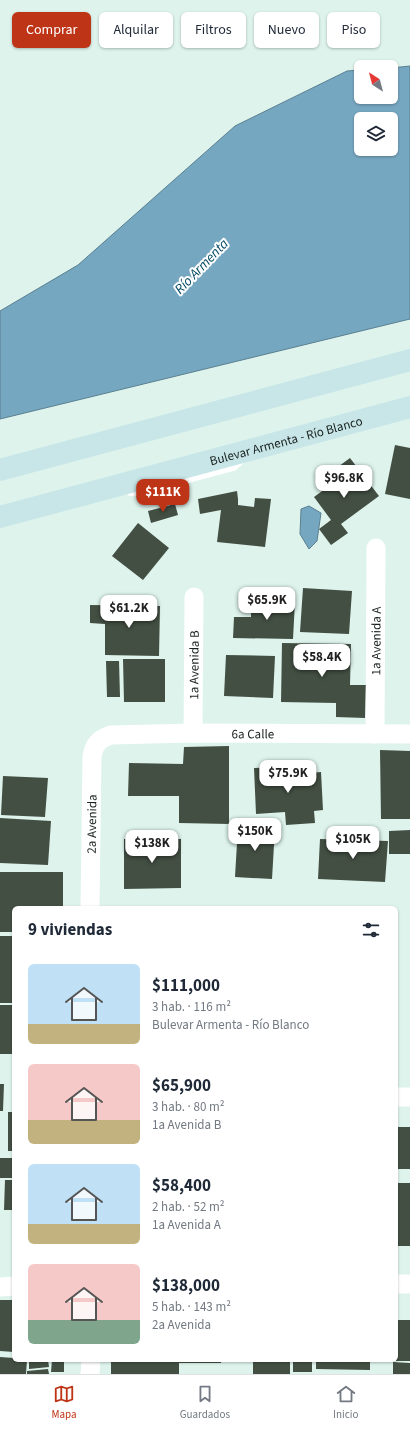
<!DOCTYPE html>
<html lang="es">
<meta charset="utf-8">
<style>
:root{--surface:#fff;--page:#f2f2f3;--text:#1f2937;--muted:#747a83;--line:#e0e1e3;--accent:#be3416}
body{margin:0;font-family:"Source Sans 3",sans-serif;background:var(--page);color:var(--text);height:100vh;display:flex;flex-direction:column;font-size:15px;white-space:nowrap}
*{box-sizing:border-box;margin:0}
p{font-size:13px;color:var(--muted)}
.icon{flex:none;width:22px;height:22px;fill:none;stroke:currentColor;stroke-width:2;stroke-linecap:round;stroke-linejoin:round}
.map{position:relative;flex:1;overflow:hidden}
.drawer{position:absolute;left:12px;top:906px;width:386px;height:456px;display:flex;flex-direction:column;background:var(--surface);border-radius:6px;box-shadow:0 1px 3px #0004}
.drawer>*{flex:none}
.hud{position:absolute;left:12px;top:12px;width:386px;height:36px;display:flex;gap:8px}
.needle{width:26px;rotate:324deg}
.fabs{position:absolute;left:354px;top:60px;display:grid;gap:8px}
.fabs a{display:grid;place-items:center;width:44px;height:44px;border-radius:6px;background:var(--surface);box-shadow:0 1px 3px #0004;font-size:20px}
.price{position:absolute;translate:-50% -34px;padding:0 9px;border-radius:8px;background:#fff;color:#222;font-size:13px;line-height:26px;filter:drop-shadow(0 1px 2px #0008)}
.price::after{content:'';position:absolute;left:50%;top:24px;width:12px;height:9px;margin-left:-6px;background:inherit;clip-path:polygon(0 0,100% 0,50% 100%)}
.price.active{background:var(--accent);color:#fff}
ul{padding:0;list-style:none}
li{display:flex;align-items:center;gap:12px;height:100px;padding:0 16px}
li span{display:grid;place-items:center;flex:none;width:112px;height:80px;border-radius:6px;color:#555}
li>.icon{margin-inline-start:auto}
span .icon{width:48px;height:48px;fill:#fffc;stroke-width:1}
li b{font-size:17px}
h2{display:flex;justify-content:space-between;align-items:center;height:48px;padding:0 16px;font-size:17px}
.pill{padding:0 14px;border-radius:6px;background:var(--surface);box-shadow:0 1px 3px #0004;font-size:14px;line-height:36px}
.pill.active{background:var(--accent);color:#fff}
.tab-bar{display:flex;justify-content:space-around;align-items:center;height:56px;border-top:1px solid var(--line);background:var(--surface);font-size:11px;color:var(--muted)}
.tab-bar a{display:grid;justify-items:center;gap:2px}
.tab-bar .active{color:var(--accent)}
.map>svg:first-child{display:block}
</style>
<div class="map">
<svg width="410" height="1374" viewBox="0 0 410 1374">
<rect width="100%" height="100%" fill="#ddf3ec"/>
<path fill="#76a7c1" stroke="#5a7f90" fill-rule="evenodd" d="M410,66V319L0,419V311L78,265L235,126L347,71L361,70V97H391V68ZM361,119H391V149H361Z
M309,506L321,513L317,541L309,549L300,534L301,509Z"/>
<path fill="#434f43" d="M395,445L410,448V499L385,494Z
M350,458L379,496L341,524L348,533L331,545L319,529L331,520L314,497L333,483L327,475Z
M237,491L238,499V505L254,507L255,498L271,499L265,547L217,542L221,510L200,514L198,499Z
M175,504L178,515L151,523L148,511Z
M138,523L169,548L143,580L112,556Z
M303,588L352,591L349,634L300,632Z
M251,600L295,601L293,639L233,638L234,617H251Z
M90,605L160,606L159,656L105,655V624L90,623Z
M282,643L351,644L350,685H366L365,718L336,717V703L281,702Z
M226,655L275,656L273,698L224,696Z
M123,659H165V702H124Z
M106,661H119L120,697H107Z
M229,746V824L179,823V796H128L129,763L183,764L184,747Z
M380,750L410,751V819H381Z
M285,767V775L321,772L323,810L314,811L315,823L286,825L285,812L256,814L254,768Z
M3,776L48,778L45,817L1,815Z
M0,818L51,821L48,865L0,863Z
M238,826L275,828L272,879L235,877Z
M410,830V854H389V831Z
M124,839H181V888L124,889Z
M320,839L388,841L385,882L318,879Z
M0,872H63V908H14V932H0Z
M0,936H14V1003H0Z
M0,1005H14V1054H0Z
M0,1084H4L3,1111H0Z
M8,1112H14V1151H8Z
M396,1127H410V1169H396Z
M0,1158H14V1178H0Z
M5,1180H14V1210H4Z
M396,1183H410V1246H396Z
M0,1300H12V1315H14V1352L0,1351Z
M396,1320H410V1361H396Z
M0,1357L14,1358V1360H27L26,1374H0Z
M29,1360H48L49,1367L29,1369Z
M52,1360H64V1372H51Z
M111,1360H221V1363H179V1374H111Z
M253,1360H290V1374H253Z
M316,1360H370V1370L316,1369Z
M293,1361H312V1372H293Z
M393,1362L410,1363V1374H393Z
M48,1369L49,1374H27V1371Z"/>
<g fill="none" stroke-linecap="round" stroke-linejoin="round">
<path stroke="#fff" stroke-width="10" d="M128,488L131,491H140L233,466L242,458"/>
<g stroke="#fff" stroke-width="19">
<path id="s1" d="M193,733L194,597"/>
<path id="s2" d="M375,734L376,548"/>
<path id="s3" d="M90,908L92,757C94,744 99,739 111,735L193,733L410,734"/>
<path d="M396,1097H410"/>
<path d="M396,1284H410"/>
<path d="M0,1287L14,1286"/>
<path d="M90,1374L91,1360"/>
</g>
<g stroke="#c8e6e8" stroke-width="22">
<path d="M0,470L410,360"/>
<path id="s4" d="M0,517L410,407"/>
</g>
</g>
<g text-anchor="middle" stroke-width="4" stroke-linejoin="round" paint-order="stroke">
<g font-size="13" fill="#1a221f" stroke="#fff">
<text dy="5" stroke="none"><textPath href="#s4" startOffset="296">Bulevar Armenta - Río Blanco</textPath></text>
<text dy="5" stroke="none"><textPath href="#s2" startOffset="93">1a Avenida A</textPath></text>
<text dy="5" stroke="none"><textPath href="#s1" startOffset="68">1a Avenida B</textPath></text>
<text dy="5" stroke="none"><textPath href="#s3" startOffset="324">6a Calle</textPath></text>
<text dy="5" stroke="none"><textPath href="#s3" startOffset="84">2a Avenida</textPath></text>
</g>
<g font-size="14" font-style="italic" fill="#014963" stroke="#fff">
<text transform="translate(201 266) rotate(-46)" y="5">Río Armenta</text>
</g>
</g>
</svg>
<div class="fabs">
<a><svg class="needle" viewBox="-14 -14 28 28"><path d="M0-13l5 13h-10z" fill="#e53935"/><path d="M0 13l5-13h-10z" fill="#747a83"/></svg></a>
<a><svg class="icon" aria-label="layers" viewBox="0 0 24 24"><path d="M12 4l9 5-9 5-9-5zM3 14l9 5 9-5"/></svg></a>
</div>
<b class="price" style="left:344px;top:499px">$96.8K</b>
<b class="price active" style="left:163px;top:513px">$111K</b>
<b class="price" style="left:267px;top:621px">$65.9K</b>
<b class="price" style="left:129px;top:629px">$61.2K</b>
<b class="price" style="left:322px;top:678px">$58.4K</b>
<b class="price" style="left:288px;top:794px">$75.9K</b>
<b class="price" style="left:255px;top:852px">$150K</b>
<b class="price" style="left:353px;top:860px">$105K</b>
<b class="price" style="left:152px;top:864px">$138K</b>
<div class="hud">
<a class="pill active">Comprar</a>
<a class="pill">Alquilar</a>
<a class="pill">Filtros</a>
<a class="pill">Nuevo</a>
<a class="pill">Piso</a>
</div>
<section class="drawer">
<h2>9 viviendas<svg class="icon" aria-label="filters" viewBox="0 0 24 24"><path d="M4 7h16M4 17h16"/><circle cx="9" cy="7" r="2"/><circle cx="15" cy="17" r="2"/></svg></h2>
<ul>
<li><span style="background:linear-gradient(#bfe0f5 75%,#c2b280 0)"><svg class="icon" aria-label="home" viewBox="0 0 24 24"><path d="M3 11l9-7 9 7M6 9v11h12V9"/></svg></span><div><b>$111,000</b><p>3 hab. · 116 m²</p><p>Bulevar Armenta - Río Blanco</p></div></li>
<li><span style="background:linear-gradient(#f6c9c9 70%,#c2b280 0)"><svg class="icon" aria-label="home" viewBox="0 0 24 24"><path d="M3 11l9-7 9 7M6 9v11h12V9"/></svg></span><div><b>$65,900</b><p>3 hab. · 80 m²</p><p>1a Avenida B</p></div></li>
<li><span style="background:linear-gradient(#bfe0f5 75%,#c2b280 0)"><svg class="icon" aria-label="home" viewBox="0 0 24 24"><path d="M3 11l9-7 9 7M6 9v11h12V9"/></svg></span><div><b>$58,400</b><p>2 hab. · 52 m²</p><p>1a Avenida A</p></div></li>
<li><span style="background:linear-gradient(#f6c9c9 70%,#7fa58c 0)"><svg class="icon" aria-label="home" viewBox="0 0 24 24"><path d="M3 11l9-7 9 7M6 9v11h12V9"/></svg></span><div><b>$138,000</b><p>5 hab. · 143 m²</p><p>2a Avenida</p></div></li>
</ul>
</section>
</div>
<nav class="tab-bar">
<a class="active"><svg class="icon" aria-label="map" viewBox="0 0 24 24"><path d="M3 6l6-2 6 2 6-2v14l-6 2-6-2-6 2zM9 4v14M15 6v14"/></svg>Mapa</a>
<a><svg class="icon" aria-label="saved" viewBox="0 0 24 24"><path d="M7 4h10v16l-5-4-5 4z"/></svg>Guardados</a>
<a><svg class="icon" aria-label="home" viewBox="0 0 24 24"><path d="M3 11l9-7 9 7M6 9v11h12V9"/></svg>Inicio</a>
</nav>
